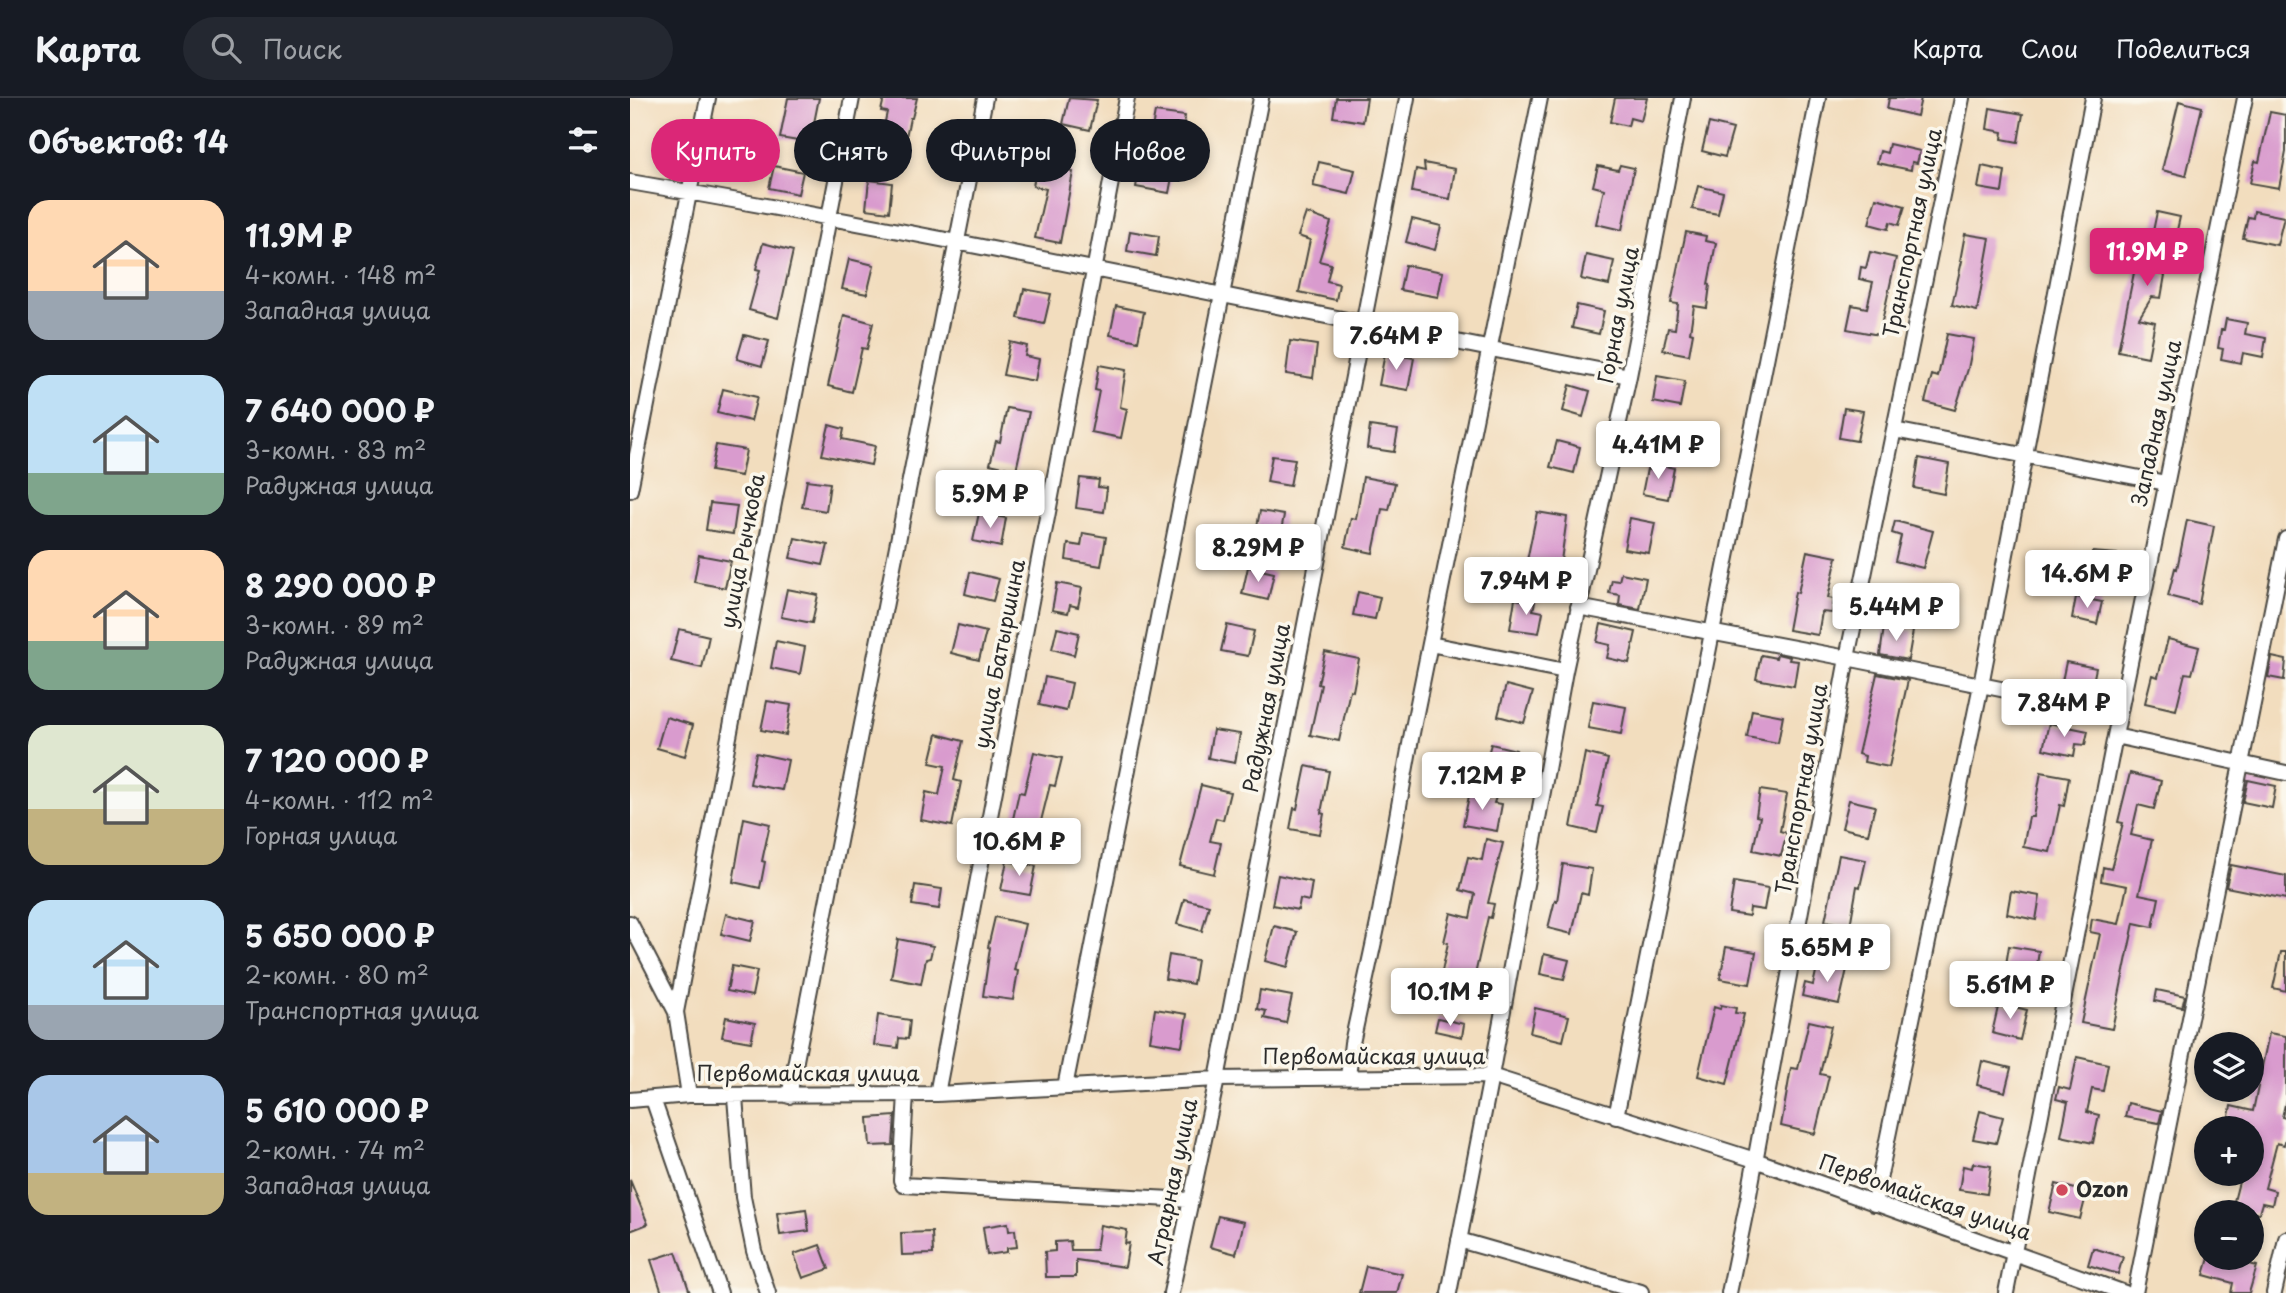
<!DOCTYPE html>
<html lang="ru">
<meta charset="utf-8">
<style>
:root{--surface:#171b24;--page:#242831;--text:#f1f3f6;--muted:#9ea1a6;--line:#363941;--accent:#db2777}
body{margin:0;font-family:"Playpen Sans",sans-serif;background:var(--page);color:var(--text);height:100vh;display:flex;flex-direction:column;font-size:26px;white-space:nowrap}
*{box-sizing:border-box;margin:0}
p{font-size:23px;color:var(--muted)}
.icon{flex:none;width:38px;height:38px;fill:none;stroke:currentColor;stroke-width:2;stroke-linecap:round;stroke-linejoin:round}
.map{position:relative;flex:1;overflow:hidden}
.side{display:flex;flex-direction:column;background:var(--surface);width:630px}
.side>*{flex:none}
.hud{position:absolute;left:21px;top:21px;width:665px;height:63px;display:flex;gap:14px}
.fabs{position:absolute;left:1564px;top:934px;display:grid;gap:14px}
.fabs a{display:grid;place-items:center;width:70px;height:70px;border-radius:50%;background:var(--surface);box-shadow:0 4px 10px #0003;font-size:35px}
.price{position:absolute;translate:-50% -60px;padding:0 16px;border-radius:7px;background:#fff;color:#222;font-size:23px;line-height:46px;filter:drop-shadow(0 2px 4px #0008)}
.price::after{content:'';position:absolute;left:50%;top:42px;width:21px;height:16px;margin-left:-10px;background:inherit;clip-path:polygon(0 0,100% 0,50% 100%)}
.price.active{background:var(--accent);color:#fff}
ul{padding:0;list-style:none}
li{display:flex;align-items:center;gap:21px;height:175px;padding:0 28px}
li span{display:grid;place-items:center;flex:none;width:196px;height:140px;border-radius:21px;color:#555}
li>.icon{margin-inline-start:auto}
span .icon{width:84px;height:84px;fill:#fffc;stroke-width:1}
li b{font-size:30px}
h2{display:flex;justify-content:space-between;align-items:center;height:84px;padding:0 28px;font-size:30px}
.pill{padding:0 24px;border-radius:32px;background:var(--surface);box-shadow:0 4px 10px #0003;font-size:24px;line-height:63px}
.pill.active{background:var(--accent);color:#fff}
header{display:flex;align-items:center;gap:42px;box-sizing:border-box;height:98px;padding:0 35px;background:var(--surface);border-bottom:2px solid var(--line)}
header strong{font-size:33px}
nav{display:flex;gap:38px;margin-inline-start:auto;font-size:24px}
.search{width:490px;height:63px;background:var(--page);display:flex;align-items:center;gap:18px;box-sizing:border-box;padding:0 24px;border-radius:38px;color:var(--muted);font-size:26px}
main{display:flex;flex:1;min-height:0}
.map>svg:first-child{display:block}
</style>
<header>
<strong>Карта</strong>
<div class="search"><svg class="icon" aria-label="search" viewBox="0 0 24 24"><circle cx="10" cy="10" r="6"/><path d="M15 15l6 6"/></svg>Поиск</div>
<nav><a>Карта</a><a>Слои</a><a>Поделиться</a></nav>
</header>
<main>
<section class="side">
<h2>Объектов: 14<svg class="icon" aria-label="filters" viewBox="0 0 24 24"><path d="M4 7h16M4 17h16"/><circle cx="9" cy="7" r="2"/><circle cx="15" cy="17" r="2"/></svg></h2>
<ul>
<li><span style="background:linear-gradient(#ffd9b3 65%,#9aa5b1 0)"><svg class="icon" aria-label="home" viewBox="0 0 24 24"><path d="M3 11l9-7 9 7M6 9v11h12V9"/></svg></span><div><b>11.9M ₽</b><p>4-комн. · 148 m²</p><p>Западная улица</p></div></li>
<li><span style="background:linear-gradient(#bfe0f5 70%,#7fa58c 0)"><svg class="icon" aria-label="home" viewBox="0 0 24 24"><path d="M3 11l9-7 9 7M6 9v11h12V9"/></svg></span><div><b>7 640 000 ₽</b><p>3-комн. · 83 m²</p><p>Радужная улица</p></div></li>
<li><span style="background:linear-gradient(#ffd9b3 65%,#7fa58c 0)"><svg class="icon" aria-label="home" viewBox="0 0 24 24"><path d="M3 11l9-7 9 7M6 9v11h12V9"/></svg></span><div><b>8 290 000 ₽</b><p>3-комн. · 89 m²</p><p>Радужная улица</p></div></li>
<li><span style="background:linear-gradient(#dfe7d0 60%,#c2b280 0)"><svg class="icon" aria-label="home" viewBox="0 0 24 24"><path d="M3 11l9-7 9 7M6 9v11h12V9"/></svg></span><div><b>7 120 000 ₽</b><p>4-комн. · 112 m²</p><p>Горная улица</p></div></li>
<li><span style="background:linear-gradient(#bfe0f5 75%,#9aa5b1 0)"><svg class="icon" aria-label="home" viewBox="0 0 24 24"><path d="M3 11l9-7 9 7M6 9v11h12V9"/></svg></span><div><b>5 650 000 ₽</b><p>2-комн. · 80 m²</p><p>Транспортная улица</p></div></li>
<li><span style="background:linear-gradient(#a9c7e8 70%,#c2b280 0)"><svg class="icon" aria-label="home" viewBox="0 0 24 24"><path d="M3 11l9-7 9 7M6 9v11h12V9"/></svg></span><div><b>5 610 000 ₽</b><p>2-комн. · 74 m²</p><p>Западная улица</p></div></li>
</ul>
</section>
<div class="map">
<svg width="1656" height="1195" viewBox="0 0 1656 1195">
<rect width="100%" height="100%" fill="#fbf7ec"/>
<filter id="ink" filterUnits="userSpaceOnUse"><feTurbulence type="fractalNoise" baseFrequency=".0143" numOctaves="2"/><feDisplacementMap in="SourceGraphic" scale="14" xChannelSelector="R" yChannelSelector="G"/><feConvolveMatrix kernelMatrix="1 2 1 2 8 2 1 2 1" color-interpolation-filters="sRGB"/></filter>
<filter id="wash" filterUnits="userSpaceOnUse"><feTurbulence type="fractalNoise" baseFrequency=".00686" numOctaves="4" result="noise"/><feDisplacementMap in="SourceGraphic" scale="28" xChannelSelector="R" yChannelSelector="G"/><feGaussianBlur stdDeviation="1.57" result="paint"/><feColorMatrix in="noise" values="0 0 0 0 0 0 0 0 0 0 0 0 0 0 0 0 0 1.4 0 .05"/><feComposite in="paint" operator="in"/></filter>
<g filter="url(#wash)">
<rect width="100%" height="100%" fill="#f2ddbe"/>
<g id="blocks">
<path fill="#d99bce" d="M158,0H189L180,45L150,40Z
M254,0H287L282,20H280L271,62L248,57L257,14L251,13Z
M439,0L467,2L460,32L433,26Z
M706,0H737L733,24L703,19Z
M985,0H1017L1011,23L1000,20L998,28L980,24Z
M1259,0H1291L1287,18L1257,11Z
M1549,3L1572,9L1556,78L1532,72Z
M1360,10L1393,16L1388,44L1372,41L1373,34L1357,31Z
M525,14L555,18L551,46L520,41Z
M1640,14L1656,17V54L1649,90L1620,85L1625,63L1629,64Z
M1079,25L1103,31L1095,59L1072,53Z
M1259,46L1290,53L1287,65L1282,64L1281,72L1247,65L1250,53L1257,55Z
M689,64L725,72L719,96L683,88Z
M794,65L825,71L820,101L782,94L786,71L795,73Z
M407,67L443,74L430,145L405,140L416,91L403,88Z
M510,67L543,74L539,95L506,89Z
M990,67L1004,70L992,132L966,126L974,91L963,88L968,68L988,72Z
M144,68L173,74L168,96L139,90Z
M1352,68L1375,73L1372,94L1348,90Z
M239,82L262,85L259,114L236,111Z
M1068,88L1093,94L1088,116L1062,111Z
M1246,100L1275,108L1269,127L1260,124L1258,131L1239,126Z
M1624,113L1654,119L1647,147L1613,140L1618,119L1623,120Z
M1527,114L1550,119L1543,150L1534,148L1528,176L1535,177L1531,200L1522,199L1509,220L1525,224L1518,259L1488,253L1507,160L1517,162Z
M676,115L701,124L689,163L701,166L697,183L709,186L706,202L669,194L680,142L668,138Z
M782,121L811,128L805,152L776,144Z
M500,133L529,138L526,158L497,153Z
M1056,134L1076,138L1075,143L1086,145L1078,186L1080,187L1077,210L1064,208L1060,234L1063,235L1059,257L1033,252L1038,230L1045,231L1048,206L1041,205Z
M1335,136L1360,140L1347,213L1322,207L1332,163H1330Z
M133,145L163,153L148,220L119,212L130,172L126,171Z
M1240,154L1266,160L1249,237L1217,231L1222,207L1237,210L1243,184L1229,181L1231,169L1236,170Z
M956,157L984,163L979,187L951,181Z
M219,161L244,167L237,196L212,191Z
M775,167L813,174L808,199L770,192Z
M394,191L421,196L414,226L388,220Z
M947,207L974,213L969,236L942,230Z
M486,208L514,214L508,243L480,237Z
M214,217L243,225L237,251L232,250L222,294L198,288Z
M1596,221L1617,225L1615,236L1636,240L1633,259L1613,255L1611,265L1591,261L1593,251L1588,250L1591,232H1594Z
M1317,236L1344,241L1338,271L1325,312L1295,304L1302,277L1308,279Z
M114,237L139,243L132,268L107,261Z
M660,243L687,247L683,280L656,276Z
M380,244L397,248L395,258L409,261L405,283L373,277Z
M755,255L784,260L778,292L749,287Z
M469,267L496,272L490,309L497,311L491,340L461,334L469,293L465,292Z
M1027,278L1055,283L1050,309L1023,304Z
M940,287L960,293L953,319L933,313Z
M93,291L127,299L121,323L87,315Z
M377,310L399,314L386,372L360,366L366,343L370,344Z
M1214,310L1233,313L1227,343L1209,340Z
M199,327L214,331L212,341L245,348L241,367L192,357Z
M740,328L768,332L764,354L737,350Z
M927,343L950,349L944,375L920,369Z
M86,347L116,352L111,378L81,373Z
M642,358L665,361L660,388L637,384Z
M1289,360L1319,366L1314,396L1284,390Z
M1022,365L1044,370L1038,401L1012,396L1017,371L1021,372Z
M733,379L765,385L759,412L752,411L743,455L715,449L721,420L726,421Z
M450,380L469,382L468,389L477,390L474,414L446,410Z
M177,382L200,385L196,413L172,409Z
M80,405L107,408L103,436L76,432Z
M630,413L654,417L649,444L625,439Z
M907,414L937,419L928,485L909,481L910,475L895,472Z
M349,415L376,420L371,449L343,443Z
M1000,420L1025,425L1019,455L994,451Z
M1557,422L1584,428L1569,506L1538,498L1545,470L1547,471Z
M1265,423L1303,433L1293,470L1265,463L1271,438L1262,435Z
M453,435L476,439L471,468L436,462L438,446L451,448Z
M165,440L198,447L193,467L160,460Z
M1177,453L1207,459L1198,500L1204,501L1202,515L1192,514L1188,537L1158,532L1165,494L1168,495Z
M1462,454L1487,456L1485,478L1460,476Z
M69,457L101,463L95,490L64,484Z
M618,469L644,475L638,502L612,496Z
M340,474L369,481L363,503L335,496Z
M991,475L1016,480L1010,511L989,507L990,497L979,495L982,482L989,483Z
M427,485L452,490L448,509L440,507L438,515L422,512Z
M157,491L188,497L182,525L151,519Z
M728,494L750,499L745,521L723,517Z
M1446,499L1472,504L1467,526L1442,520Z
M885,501L905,504L903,512L913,514L909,535L880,531Z
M971,526L1006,534L999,565L977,560L980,547L967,544Z
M328,527L356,534L349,562L321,555Z
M597,527L624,533L618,558L591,553Z
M1254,529L1283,533L1278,562L1250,557Z
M427,530L449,535L444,557L422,551Z
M49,531L79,538L72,570L41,563Z
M1538,541L1569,549L1562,576L1555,575L1546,612L1515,605L1522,577L1528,579Z
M146,543L175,549L170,576L141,570Z
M695,554L729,561L723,593L720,592L709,643L680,637L691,587L688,586Z
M1147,556L1160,559L1159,562L1168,563L1164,588L1126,581L1131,557L1146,560Z
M1642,559L1656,562L1654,582L1638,579Z
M1436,564L1466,570L1461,594L1431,588Z
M1247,576L1278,582L1259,669L1234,664L1235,658L1228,656Z
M415,579L442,585L436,613L409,607Z
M876,587L903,594L894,625L868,618Z
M137,603L161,607L156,637L131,632Z
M963,603L996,609L991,636L958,630Z
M1122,612L1153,618L1148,645L1117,639Z
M36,619L63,627L55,658L27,650Z
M1419,625L1458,633L1455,647L1446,646L1444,658L1413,651Z
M583,632L610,636L605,665L578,660Z
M307,636L333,643L324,682L331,684L322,728L291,722L296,694L309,697L315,668L300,665Z
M861,646L886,652L880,676L854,670Z
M404,654L432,660L425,688L420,687L410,727L383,721L389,694L394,695Z
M126,655L158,662L152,692L120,686Z
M955,655L978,661L967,708L973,709L967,735L941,729Z
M676,668L699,673L691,715L694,716L690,736L660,731L664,710L667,711Z
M1411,674L1439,679L1434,708L1430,707L1420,754L1393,749L1399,719H1403Z
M1500,675L1531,683L1524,711L1508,707L1501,737L1522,742L1509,796L1529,800L1523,829L1504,825L1482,931L1451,925L1470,836L1460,834L1462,821L1489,826L1497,788L1471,783L1473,769L1481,771L1493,725L1488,724Z
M1618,682L1646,688L1642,710L1613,704Z
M571,687L600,694L593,722L586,720L580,743L591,745L584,776L550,768Z
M1130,692L1157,696L1150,733L1157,735L1151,758L1123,752L1130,719L1126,718Z
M840,693L866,699L864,705L872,706L867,733L833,727Z
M1219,702L1245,708L1238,736L1212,730Z
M114,720L140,726L132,763L135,764L130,790L103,784Z
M856,741L873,745L858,805L864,806L861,820L858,819L840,899L808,892L818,845L814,844L821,815L840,820L845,796L830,792L838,759L852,762Z
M1209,757L1236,762L1230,789L1227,788L1220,828L1195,823Z
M377,763L406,768L400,797L371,792Z
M933,766L962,771L958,797L951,795L942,836L918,830L925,802L927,803Z
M1601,767L1656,778V801L1596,789Z
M648,777L682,784L679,803L670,801L668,812L642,807Z
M1104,784L1138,790L1134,812L1120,810L1119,818L1099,815Z
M285,787L312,791L309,811L282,807Z
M1381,793L1410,798L1406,822L1377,816Z
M554,801L579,807L572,833L547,826Z
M96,816L125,823L120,843L91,836Z
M365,819L395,826L384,872L388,873L383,902L353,898L360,850L358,849Z
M644,828L667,834L658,869L635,863Z
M268,841L303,848L300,860L296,861L291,886L261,880Z
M1379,848L1409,853L1406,874L1399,873L1397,883L1374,879Z
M1096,849L1126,854L1120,886L1090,881Z
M1651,854H1656V893L1643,890Z
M914,856L939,862L934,881L910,876Z
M539,857L567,862L563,886L535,881Z
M1188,865L1217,871L1209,906L1172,898L1175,885L1183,887Z
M102,868L127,873L122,898L97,893Z
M630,892L662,898L656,925L634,920L636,913L627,911Z
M1527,892L1555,898L1552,909L1525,903Z
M1369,905L1397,912L1390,942L1362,935Z
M1091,907L1106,910L1105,915L1114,916L1097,986L1068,978L1084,909L1090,911Z
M905,910L939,918L933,943L900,935Z
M525,911L557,916L552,948L520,943Z
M248,917L280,922L278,941L269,940L268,950L244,947Z
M96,919L125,925L121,944L92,939Z
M808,920L834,926L832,939L805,933Z
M1179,923L1201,928L1190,976L1199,978L1185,1036L1151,1028L1161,970L1168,971Z
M1639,935L1656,938V1002L1652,1019L1656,1020V1040L1654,1047L1647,1045L1635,1090L1645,1093L1642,1107L1632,1105L1629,1115H1601L1611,1076H1622V1028L1598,1023L1601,1008L1623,1013Z
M1447,959L1478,966L1473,993L1462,991L1457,1014L1469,1017L1463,1045L1431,1038L1438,1004L1426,1001L1429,989L1440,992Z
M1352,963L1381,970L1375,994L1347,987Z
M1498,1005L1532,1013L1529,1025L1495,1019Z
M1350,1013L1373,1019L1366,1045L1343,1041Z
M265,1018L263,1047L240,1048L238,1020Z
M1343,1065L1361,1068L1357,1096L1329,1092L1333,1068L1342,1070Z
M0,1082L18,1126L0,1133Z
M1426,1086L1457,1094L1450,1121L1419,1114Z
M176,1111L179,1133L150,1137L147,1115Z
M588,1118L614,1124L606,1156L580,1149Z
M378,1125L379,1133L385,1132L387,1149L377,1150V1154L357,1157L353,1129Z
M470,1127L497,1132L495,1146L499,1145L495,1169L446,1162V1179H416L415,1154L425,1153V1144L440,1143L441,1152H466Z
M302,1134L303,1156L272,1157L271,1135Z
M190,1147L199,1171L173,1180L164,1156Z
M1463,1150L1493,1159L1488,1176L1458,1167Z
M46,1154L60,1195H32L21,1162Z
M1579,1160H1597L1627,1168L1619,1195H1601L1603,1185L1574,1177Z
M736,1168L772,1176L767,1195H729Z"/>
</g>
</g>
<g filter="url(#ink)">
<use href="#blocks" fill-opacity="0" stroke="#494641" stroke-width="2"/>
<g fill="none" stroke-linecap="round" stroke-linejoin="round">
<g stroke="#494641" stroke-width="18">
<path id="minor" d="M0,84C334,141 666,214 999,278
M1264,332L1536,385
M0,392L78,0
M948,509L1217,560L1489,615
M800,546L935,573
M1485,638L1656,675
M0,825L46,914L59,997
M46,914L222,0
M718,979L722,945L748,825L782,635L910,0
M435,989L631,0
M276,996L271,1082L273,1087L561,1102
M307,996L497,0
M159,998L355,0
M105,999L113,1099L124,1153L138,1195
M23,1001L90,1195
M0,1002L59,997L307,996L587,981L861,978L1125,1062L1495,1195
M986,1019L1188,0
M1244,1106L1351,587L1463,0
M829,1142L1011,1194
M541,1195L587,981L777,0
M819,1195L861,978L935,573L999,278L1053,0
M1099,1195L1118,1102L1217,560L1332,0
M1376,1195L1485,638L1615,0
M1505,1195L1656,441
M1644,1195L1656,1141"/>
</g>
<use href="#minor" stroke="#fff" stroke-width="14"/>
</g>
</g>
<circle fill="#d1495b" stroke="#fbf7ec" stroke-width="2.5" cx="1432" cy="1092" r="7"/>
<g text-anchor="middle" stroke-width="7" stroke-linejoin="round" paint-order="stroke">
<g font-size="21" fill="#2b2b2b" stroke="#fbf7ec">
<text transform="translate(1283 135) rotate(-78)" y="7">Транспортная улица</text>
<text transform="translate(989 217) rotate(-79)" y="7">Горная улица</text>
<text transform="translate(1527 325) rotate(-78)" y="7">Западная улица</text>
<text transform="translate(113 453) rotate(-79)" y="7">улица Рычкова</text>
<text transform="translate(370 556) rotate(-79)" y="7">улица Батыршина</text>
<text transform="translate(637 610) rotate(-79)" y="7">Радужная улица</text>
<text transform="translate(1172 691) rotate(-80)" y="7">Транспортная улица</text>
<text x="744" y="966">Первомайская улица</text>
<text x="178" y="983">Первомайская улица</text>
<text transform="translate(543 1084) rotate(-78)" y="7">Аграрная улица</text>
<text transform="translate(1295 1100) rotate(19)" y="7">Первомайская улица</text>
</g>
<g font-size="21" font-weight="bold" fill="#2b2b2b" stroke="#fbf7ec" text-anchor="start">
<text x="1446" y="1099">Ozon</text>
</g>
</g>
</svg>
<div class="fabs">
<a><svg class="icon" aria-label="layers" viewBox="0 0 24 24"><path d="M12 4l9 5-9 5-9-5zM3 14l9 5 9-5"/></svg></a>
<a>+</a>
<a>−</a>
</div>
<b class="price active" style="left:1517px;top:190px">11.9M ₽</b>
<b class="price" style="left:766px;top:274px">7.64M ₽</b>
<b class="price" style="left:1028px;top:383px">4.41M ₽</b>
<b class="price" style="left:360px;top:432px">5.9M ₽</b>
<b class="price" style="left:628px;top:486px">8.29M ₽</b>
<b class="price" style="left:1457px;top:512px">14.6M ₽</b>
<b class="price" style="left:896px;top:519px">7.94M ₽</b>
<b class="price" style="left:1266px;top:545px">5.44M ₽</b>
<b class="price" style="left:1434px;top:641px">7.84M ₽</b>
<b class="price" style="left:852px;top:714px">7.12M ₽</b>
<b class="price" style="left:389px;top:780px">10.6M ₽</b>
<b class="price" style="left:1197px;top:886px">5.65M ₽</b>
<b class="price" style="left:1380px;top:923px">5.61M ₽</b>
<b class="price" style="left:820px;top:930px">10.1M ₽</b>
<div class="hud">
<a class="pill active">Купить</a>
<a class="pill">Снять</a>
<a class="pill">Фильтры</a>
<a class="pill">Новое</a>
</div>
</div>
</main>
